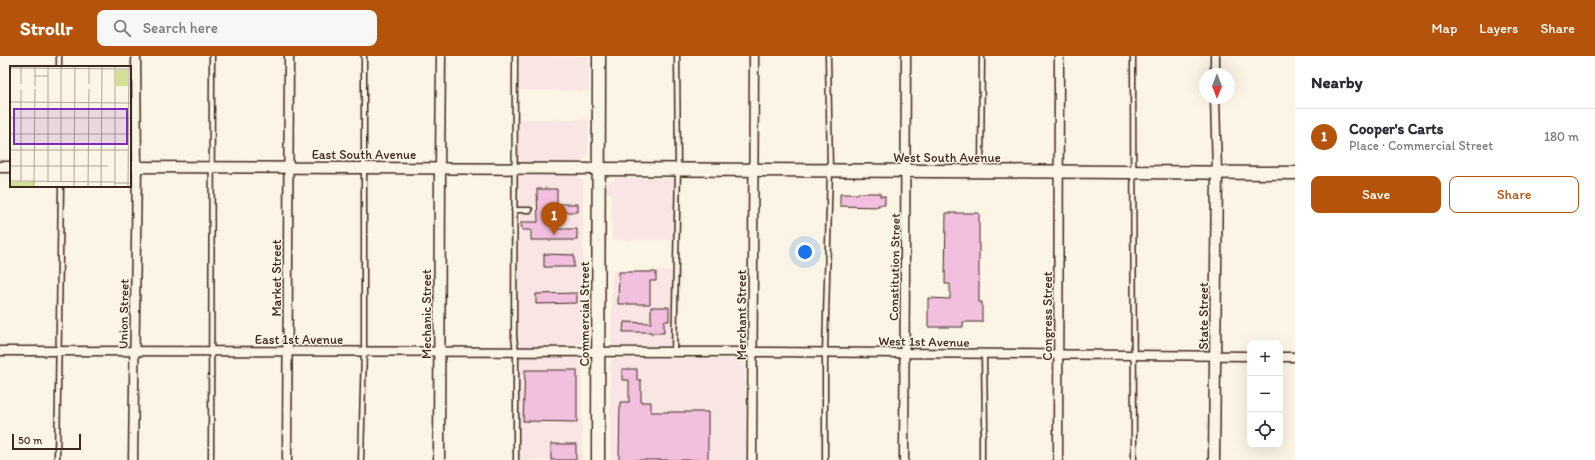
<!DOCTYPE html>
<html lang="en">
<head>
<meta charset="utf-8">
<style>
	:root { --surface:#fff; --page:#f7f7f7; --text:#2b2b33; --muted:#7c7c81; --line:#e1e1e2; --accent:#b45309 }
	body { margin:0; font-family:Itim,sans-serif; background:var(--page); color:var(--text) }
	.controls { position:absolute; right:12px; bottom:12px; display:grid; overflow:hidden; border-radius:8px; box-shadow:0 4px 16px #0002 }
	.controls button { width:36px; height:36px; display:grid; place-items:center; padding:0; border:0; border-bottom:1px solid var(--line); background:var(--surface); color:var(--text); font:20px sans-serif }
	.compass { position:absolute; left:1199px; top:12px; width:36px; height:36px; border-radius:50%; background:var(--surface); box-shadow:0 4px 16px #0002; rotate:180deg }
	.scale { position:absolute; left:12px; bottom:10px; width:69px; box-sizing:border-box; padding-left:4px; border:2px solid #3b2a1e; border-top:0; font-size:11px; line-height:14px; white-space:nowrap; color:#3b2a1e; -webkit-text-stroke:3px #fcf5e5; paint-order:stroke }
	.you { position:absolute; left:805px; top:196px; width:14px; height:14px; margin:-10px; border:3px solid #fff; border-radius:50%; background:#1a73e8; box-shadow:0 0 0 6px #1a73e833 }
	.badge { display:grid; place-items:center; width:26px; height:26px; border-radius:50%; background:var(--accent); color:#fff; font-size:13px; font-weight:700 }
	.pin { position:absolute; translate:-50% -33px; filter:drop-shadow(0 1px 2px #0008) }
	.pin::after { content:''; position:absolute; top:21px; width:14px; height:12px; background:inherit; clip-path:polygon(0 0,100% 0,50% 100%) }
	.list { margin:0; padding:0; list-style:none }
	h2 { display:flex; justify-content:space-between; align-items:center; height:52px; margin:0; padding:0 16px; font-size:17px }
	h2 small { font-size:13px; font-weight:400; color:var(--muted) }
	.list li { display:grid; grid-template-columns:26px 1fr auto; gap:12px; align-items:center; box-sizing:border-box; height:56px; padding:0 16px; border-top:1px solid var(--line) }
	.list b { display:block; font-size:15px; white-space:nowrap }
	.list p { margin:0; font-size:13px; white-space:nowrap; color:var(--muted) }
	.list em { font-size:13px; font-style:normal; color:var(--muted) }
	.actions { display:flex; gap:8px; padding:12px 16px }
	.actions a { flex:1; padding:9px 0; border:1px solid var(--accent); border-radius:8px; text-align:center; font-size:14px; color:var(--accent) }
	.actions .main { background:var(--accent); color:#fff }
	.icon { flex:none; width:22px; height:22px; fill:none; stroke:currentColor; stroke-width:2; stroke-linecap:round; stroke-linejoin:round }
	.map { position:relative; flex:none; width:1295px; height:404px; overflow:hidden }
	header { display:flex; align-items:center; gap:24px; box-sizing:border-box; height:56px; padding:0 20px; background:var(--accent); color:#fff }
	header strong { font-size:19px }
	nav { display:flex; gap:22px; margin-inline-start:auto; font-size:14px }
	.search { width:280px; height:36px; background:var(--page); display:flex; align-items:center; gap:10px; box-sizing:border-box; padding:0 14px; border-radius:8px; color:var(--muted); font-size:15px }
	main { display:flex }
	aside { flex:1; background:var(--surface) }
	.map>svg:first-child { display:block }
</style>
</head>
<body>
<header>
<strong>Strollr</strong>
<div class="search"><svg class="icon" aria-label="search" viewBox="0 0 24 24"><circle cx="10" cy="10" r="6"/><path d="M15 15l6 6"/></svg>Search here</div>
<nav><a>Map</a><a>Layers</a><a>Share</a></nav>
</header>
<main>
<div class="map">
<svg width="1295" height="404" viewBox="0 0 1295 404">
	<rect width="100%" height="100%" fill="#fcf5e5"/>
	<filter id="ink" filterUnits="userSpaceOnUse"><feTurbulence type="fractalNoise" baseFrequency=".025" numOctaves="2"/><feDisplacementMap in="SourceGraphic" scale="8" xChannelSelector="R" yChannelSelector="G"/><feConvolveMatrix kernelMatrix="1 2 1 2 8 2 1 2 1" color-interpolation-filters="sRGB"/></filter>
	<g filter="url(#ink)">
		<!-- built -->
		<g fill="#f9e5e3">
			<path d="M513,0H589V35L513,34Z"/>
			<path d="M513,63H588V94L586,101L581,105L574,106H513Z"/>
			<path d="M513,119L574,120L581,123L583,126V281L581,285L575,290H512Z"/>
			<path d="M616,122H682L681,184H612L611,138L606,135L609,126Z"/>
			<path d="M612,215H681L679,290H616L612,289L611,285Z"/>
			<path d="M512,301H577L582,303V404H512Z"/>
			<path d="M617,302L738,303L743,305L745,310L746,404H610V309L613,304Z"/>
		</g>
		<!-- building -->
		<g fill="#f2c0de" stroke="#3b2a1e">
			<path d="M537,133H557V148H578V156H557V173H577V184H531V174H522L521,166H538Z"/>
			<path d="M858,137H880V140H885V149H878V151L840,150V138H858Z"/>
			<path d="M946,157H979V246H982V266H963V271H928V242L950,243V228H945Z"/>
			<path d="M544,198L574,199V211H544Z"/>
			<path d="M619,216H656V225H650V248H618Z"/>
			<path d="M577,237V247L536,248V238Z"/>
			<path d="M651,251H669V265H664V277H651V276H623L624,266L651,267Z"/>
			<path d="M622,313H637V324H641V346H651V356H708V404H619L620,346H629V324H622Z"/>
			<path d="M525,314H577V366L523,365Z"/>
			<rect x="551" y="388" width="25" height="16"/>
		</g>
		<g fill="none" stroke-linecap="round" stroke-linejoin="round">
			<!-- service casing -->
			<g stroke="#3b2a1e" stroke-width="7">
				<g id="service">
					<path d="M59,0V11"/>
					<path d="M515,0L514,281L516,296V404"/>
					<path d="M1133,0L1134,404"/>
					<path d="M981,114L982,0"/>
					<path d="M514,154H530"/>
					<path d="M674,296L678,113L677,0"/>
					<path d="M57,404L61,130"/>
					<path d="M211,404L212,0"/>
					<path d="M361,404L364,295V0"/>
					<path d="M825,404V296L830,114L828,0"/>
					<path d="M982,404V380L985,370L984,298"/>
				</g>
			</g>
			<!-- minor casing -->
			<g stroke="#3b2a1e" stroke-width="11">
				<g id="minor">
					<path d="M1215,0V18"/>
					<path d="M1215,42L1217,116"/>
					<path d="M440,112L441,0"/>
					<path d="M0,295L768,296L1250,300"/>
					<path d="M1280,301H1295"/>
					<path d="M133,404L137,111L136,0"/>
					<path d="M287,404L289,0"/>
					<path d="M752,404L754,0"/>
					<path d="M904,404L906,0"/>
					<path d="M1058,404L1059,0"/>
				</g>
			</g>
			<!-- tertiary casing -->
			<g stroke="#3b2a1e" stroke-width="13">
				<g id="tertiary">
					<path d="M0,111H11"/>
					<path d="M130,111L599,113"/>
					<path d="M439,404L440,112"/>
					<path d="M1214,404L1217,116"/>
				</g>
			</g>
			<!-- secondary casing -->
			<g stroke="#3b2a1e" stroke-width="15">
				<g id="secondary">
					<path d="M599,113L1295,117"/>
					<path d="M598,404L599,0"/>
				</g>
			</g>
			<!-- service -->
			<use href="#service" stroke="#fcf5e5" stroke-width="4"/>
			<!-- minor -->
			<use href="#minor" stroke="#fcf5e5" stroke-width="8"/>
			<!-- tertiary -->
			<use href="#tertiary" stroke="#fcf5e5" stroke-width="10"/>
			<!-- secondary -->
			<use href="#secondary" stroke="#fcf5e5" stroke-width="12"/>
		</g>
	</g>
	<g text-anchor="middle" stroke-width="3" stroke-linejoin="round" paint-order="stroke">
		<!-- street labels -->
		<g font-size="13" fill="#3b2a1e" stroke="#fcf5e5">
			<text x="364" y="103">East South Avenue</text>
			<text x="947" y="106">West South Avenue</text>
			<text transform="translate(894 211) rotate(-89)" y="5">Constitution Street</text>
			<text transform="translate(276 222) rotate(-90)" y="5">Market Street</text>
			<text transform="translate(123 258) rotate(-89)" y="5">Union Street</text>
			<text transform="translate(426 258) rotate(-90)" y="5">Mechanic Street</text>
			<text transform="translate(584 258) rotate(-90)" y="5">Commercial Street</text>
			<text transform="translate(741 259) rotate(-90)" y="5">Merchant Street</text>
			<text transform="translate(1047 260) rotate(-90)" y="5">Congress Street</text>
			<text transform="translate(1203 260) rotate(-90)" y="5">State Street</text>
			<text x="299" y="288">East 1st Avenue</text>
			<text transform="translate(924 285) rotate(1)" y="5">West 1st Avenue</text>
		</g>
	</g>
	<!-- overview -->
	<g transform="translate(10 10)">
		<rect width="121" height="121" fill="#fcf5e5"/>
		<path d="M106,4H118V20H106ZM0,116H24V121H0Z" fill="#d2e195"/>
		<path fill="none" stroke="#afa495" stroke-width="1" d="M0,2L121,3M25,10H38M11,18V0M79,18V0M25,20V0M0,36L121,37M0,52H121M0,68H65M65,68H121M0,84H119M0,100H98M0,115L105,116M11,115V24M38,116V0M51,116V0M105,117H121M24,121L25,23M64,121L65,0M78,121L79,23M91,121L92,0M105,121V0M118,121L119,0"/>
		<path fill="#7b2cbf" fill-opacity="0.15" stroke="#7b2cbf" stroke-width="2" d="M4,43H117V78H4Z"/>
		<rect width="121" height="121" fill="none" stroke="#3b2a1e" stroke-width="2"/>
	</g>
</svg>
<div class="controls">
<button>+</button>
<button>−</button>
<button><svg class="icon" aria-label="locate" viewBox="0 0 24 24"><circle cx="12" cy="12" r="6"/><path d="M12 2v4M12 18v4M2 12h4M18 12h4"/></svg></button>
</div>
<svg class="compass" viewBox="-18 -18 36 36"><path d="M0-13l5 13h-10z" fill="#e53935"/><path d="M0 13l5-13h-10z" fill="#7c7c81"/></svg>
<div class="scale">50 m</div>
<div class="you"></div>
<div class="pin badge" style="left:554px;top:179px">1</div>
</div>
<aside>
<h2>Nearby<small></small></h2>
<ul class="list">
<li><span class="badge">1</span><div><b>Cooper's Carts</b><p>Place · Commercial Street</p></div><em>180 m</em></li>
</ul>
<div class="actions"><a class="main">Save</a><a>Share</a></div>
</aside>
</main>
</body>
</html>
